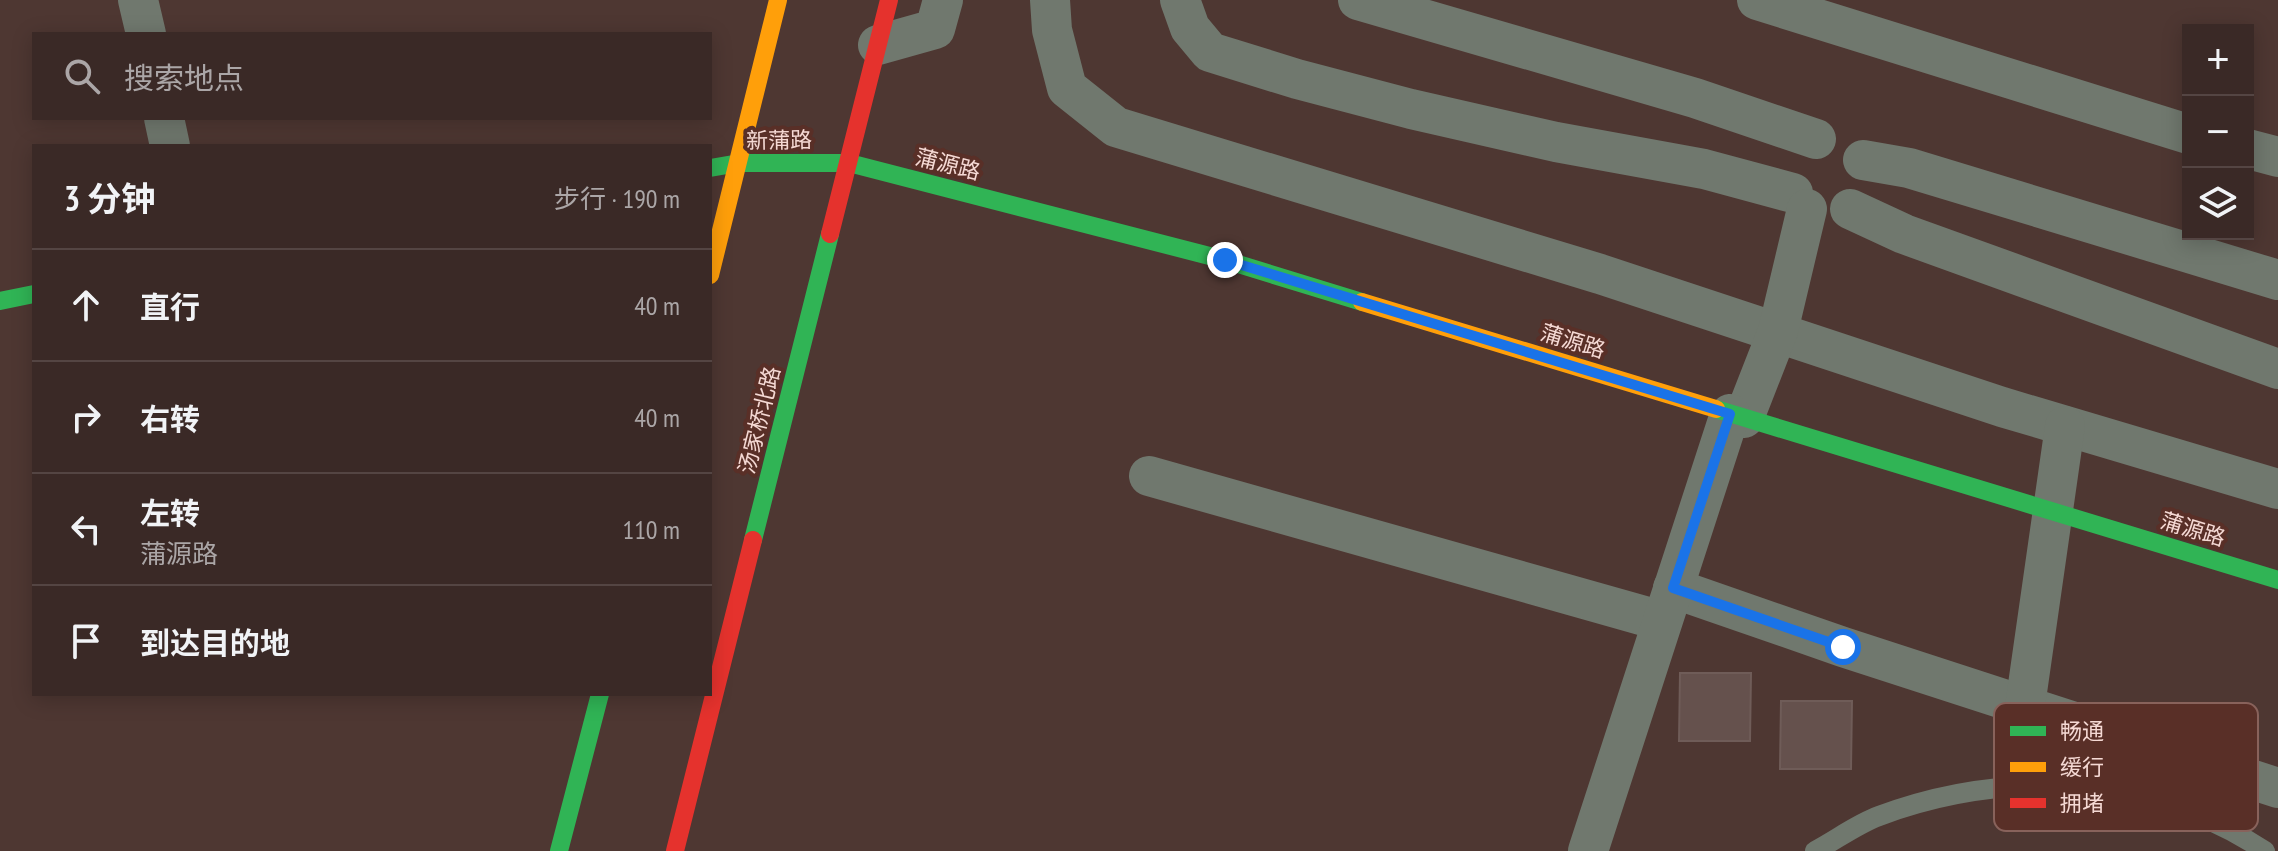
<!DOCTYPE html>
<html lang="zh">
<head>
<meta charset="utf-8">
<style>
	:root { --surface:#3a2926; --page:#453532; --text:#f1f3f6; --muted:#aba6a7; --line:#544543 }
	body { margin:0; font-family:"PT Sans Narrow","Noto Sans SC",sans-serif; background:var(--page); color:var(--text) }
	.controls { position:absolute; right:24px; top:24px; display:grid; overflow:hidden; border-radius:0px; box-shadow:0 4px 20px #0003 }
	.controls button { width:72px; height:72px; display:grid; place-items:center; padding:0; border:0; border-bottom:2px solid var(--line); background:var(--surface); color:var(--text); font:40px sans-serif }
	.stop { position:absolute; width:24px; height:24px; margin:-18px; border:6px solid #1a73e8; border-radius:50%; background:#fff }
	.stop.end { background:#1a73e8; border-color:#fff; box-shadow:0 2px 8px #0008 }
	.list { margin:0; padding:0; list-style:none }
	h2 { display:flex; justify-content:space-between; align-items:center; height:104px; margin:0; padding:0 32px; font-size:34px }
	h2 small { font-size:26px; font-weight:400; color:var(--muted) }
	.list li { display:grid; grid-template-columns:52px 1fr auto; gap:24px; align-items:center; box-sizing:border-box; height:112px; padding:0 32px; border-top:2px solid var(--line) }
	.list b { display:block; font-size:30px; white-space:nowrap }
	.list p { margin:0; font-size:26px; white-space:nowrap; color:var(--muted) }
	.list em { font-size:26px; font-style:normal; color:var(--muted) }
	.icon { flex:none; width:44px; height:44px; fill:none; stroke:currentColor; stroke-width:2; stroke-linecap:round; stroke-linejoin:round }
	.map { position:relative; flex:none; width:2278px; height:851px; overflow:hidden }
	.search { position:absolute; background:var(--surface); box-shadow:0 4px 20px #0003; left:32px; top:32px; width:680px; height:88px; display:flex; align-items:center; gap:20px; box-sizing:border-box; padding:0 28px; border-radius:0px; color:var(--muted); font-size:30px }
	.panel { position:absolute; background:var(--surface); box-shadow:0 4px 20px #0003; left:32px; top:144px; width:680px; height:552px; border-radius:0px }
	.map>svg:first-child { display:block }
</style>
</head>
<body>
<div class="map">
<svg width="2278" height="851" viewBox="0 0 2278 851">
	<rect width="100%" height="100%" fill="#4e3732"/>
	<!-- building -->
	<g fill="#65514d" stroke="#6f5c58" stroke-width="2">
		<path d="M1680,673H1751L1750,741H1679Z"/>
		<path d="M1781,701H1852L1851,769H1780Z"/>
	</g>
	<g fill="none" stroke-linecap="round" stroke-linejoin="round">
		<!-- lane -->
		<path stroke="#70786e" stroke-width="20" d="M1815,851C1836,840 1857,824 1879,816C2006,769 2150,775 2265,851"/>
		<!-- street -->
		<g stroke="#70786e" stroke-width="40">
			<path d="M138,0L146,34"/>
			<path d="M1050,0L1052,30L1067,88L1116,127L1600,274L2002,407L2278,489"/>
			<path d="M1180,0L1190,28L1210,52L1297,79L1411,109L1556,142L1704,169L1793,193"/>
			<path d="M1358,0L1695,98L1816,139"/>
			<path d="M1757,0L2188,134"/>
			<path d="M878,45L935,29L943,0"/>
			<path d="M164,118L170,146"/>
			<path d="M2248,149L2278,157"/>
			<path d="M1863,160L1909,168L2278,280"/>
			<path d="M1850,209L1904,234L2278,369"/>
			<path d="M1744,418L1778,331L1807,209"/>
			<path d="M1149,476L1662,621"/>
			<path d="M1673,588L1843,647L2278,788"/>
			<path d="M2033,784L2025,706L2065,426"/>
			<path d="M1588,851L1730,414"/>
		</g>
		<!-- fast -->
		<g stroke="#30b455" stroke-width="18">
			<path d="M710,168L739,163H849L1225,260L1362,302"/>
			<path d="M0,301L34,294"/>
			<path d="M1716,409L2278,580"/>
			<path d="M753,540L830,234"/>
			<path d="M559,851L600,694"/>
		</g>
		<!-- slow -->
		<g stroke="#ff9f0a" stroke-width="18">
			<path d="M710,275L778,0"/>
			<path d="M1362,302L1716,409"/>
		</g>
		<!-- jam -->
		<g stroke="#e5322d" stroke-width="18">
			<path d="M830,234L889,0"/>
			<path d="M675,851L753,540"/>
		</g>
	</g>
	<g fill="none" stroke-linecap="round" stroke-linejoin="round">
		<!-- route -->
		<path stroke="#1a73e8" stroke-width="10" d="M1225,260L1730,414L1673,588L1843,647"/>
	</g>
	<g text-anchor="middle" stroke-width="8" stroke-linejoin="round" paint-order="stroke">
		<!-- street labels -->
		<g font-size="22" fill="#f5d9d4" stroke="#592f27">
			<text transform="translate(779 140) rotate(-1)" y="8">新蒲路</text>
			<text transform="translate(948 164) rotate(14)" y="8">蒲源路</text>
			<text transform="translate(1573 341) rotate(17)" y="8">蒲源路</text>
			<text transform="translate(759 420) rotate(-76)" y="8">汤家桥北路</text>
			<text transform="translate(2193 529) rotate(17)" y="8">蒲源路</text>
		</g>
	</g>
	<!-- legend -->
	<rect x="1994" y="703" width="264" height="128" rx="12" fill="#592f27" stroke="#88625b" stroke-width="2"/>
	<rect x="2010" y="726" width="36" height="10" fill="#30b455"/>
	<rect x="2010" y="762" width="36" height="10" fill="#ff9f0a"/>
	<rect x="2010" y="798" width="36" height="10" fill="#e5322d"/>
	<g font-size="22" fill="#f5d9d4">
		<text x="2060" y="739">畅通</text>
		<text x="2060" y="775">缓行</text>
		<text x="2060" y="811">拥堵</text>
	</g>
</svg>
<div class="controls">
<button>+</button>
<button>−</button>
<button><svg class="icon" aria-label="layers" viewBox="0 0 24 24"><path d="M12 4l9 5-9 5-9-5zM3 14l9 5 9-5"/></svg></button>
</div>
<div class="stop" style="left:1843px;top:647px"></div>
<div class="stop end" style="left:1225px;top:260px"></div>
<div class="search"><svg class="icon" aria-label="search" viewBox="0 0 24 24"><circle cx="10" cy="10" r="6"/><path d="M15 15l6 6"/></svg>搜索地点</div>
<section class="panel">
<h2>3 分钟<small>步行 · 190 m</small></h2>
<ul class="list">
<li><svg class="icon" aria-label="ahead" viewBox="0 0 24 24"><path d="M12 20V5M6 11l6-6 6 6"/></svg><div><b>直行</b></div><em>40 m</em></li>
<li><svg class="icon" aria-label="right" viewBox="0 0 24 24"><path d="M7 20v-9h11M14 6l5 5-5 5"/></svg><div><b>右转</b></div><em>40 m</em></li>
<li><svg class="icon" aria-label="left" viewBox="0 0 24 24"><path d="M17 20v-9H6M10 6l-5 5 5 5"/></svg><div><b>左转</b><p>蒲源路</p></div><em>110 m</em></li>
<li><svg class="icon" aria-label="arrive" viewBox="0 0 24 24"><path d="M6 21V4h12l-3 4 3 4H6"/></svg><div><b>到达目的地</b></div></li>
</ul>
</section>
</div>
</body>
</html>
